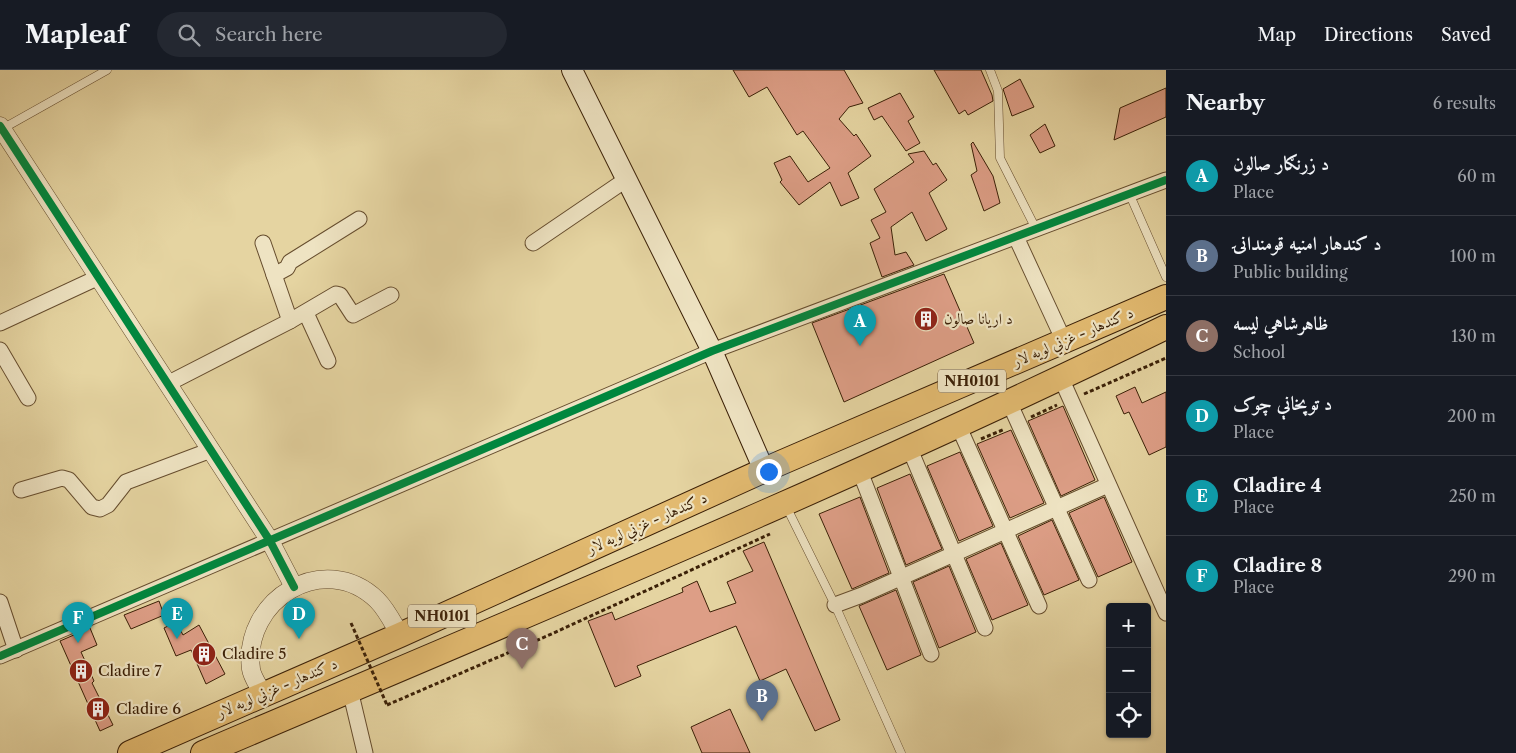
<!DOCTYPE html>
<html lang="en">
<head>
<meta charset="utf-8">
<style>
	:root { --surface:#171b24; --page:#242831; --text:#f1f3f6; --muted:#9ea1a6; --line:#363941; --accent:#c59692 }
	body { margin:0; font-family:"Libre Caslon Text",Amiri,serif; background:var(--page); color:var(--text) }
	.controls { position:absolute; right:15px; bottom:15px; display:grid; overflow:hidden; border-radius:5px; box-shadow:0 1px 4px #0004 }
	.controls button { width:45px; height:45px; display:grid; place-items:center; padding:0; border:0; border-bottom:1px solid var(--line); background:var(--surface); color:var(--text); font:25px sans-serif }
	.you { position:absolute; left:768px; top:401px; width:18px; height:18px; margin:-12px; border:4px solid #fff; border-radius:50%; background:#1a73e8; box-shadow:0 0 0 8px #1a73e833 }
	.badge { display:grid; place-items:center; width:32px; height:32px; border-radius:50%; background:var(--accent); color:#fff; font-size:16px; font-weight:700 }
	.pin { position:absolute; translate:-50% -41px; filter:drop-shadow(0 1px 2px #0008) }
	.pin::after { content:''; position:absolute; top:26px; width:18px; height:15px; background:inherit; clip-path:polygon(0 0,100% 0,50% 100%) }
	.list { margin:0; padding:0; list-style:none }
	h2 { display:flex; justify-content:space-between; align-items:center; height:65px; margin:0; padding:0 20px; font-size:21px }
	h2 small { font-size:16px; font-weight:400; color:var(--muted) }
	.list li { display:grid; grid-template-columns:32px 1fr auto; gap:15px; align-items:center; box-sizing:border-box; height:80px; padding:0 20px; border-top:1px solid var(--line) }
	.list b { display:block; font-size:19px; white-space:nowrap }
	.list p { margin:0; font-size:16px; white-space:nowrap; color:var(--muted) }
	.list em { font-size:16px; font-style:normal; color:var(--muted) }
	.icon { flex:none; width:28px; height:28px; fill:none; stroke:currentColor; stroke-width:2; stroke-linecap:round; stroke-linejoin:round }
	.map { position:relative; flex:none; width:1166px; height:683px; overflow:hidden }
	header { display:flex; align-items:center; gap:30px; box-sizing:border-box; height:70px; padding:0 25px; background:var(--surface); border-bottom:1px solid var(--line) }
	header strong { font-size:24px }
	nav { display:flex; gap:28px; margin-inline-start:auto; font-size:18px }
	.search { width:350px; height:45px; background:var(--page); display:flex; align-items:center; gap:12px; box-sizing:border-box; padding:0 18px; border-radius:28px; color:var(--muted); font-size:19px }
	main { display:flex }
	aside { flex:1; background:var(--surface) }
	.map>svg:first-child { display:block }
</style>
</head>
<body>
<header>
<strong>Mapleaf</strong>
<div class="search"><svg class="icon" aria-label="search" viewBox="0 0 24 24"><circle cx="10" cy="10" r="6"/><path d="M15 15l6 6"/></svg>Search here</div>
<nav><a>Map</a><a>Directions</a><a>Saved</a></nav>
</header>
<main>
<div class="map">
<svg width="1166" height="683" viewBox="0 0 1166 683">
	<rect width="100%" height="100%" fill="#e5d4a1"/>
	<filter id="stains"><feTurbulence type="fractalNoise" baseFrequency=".004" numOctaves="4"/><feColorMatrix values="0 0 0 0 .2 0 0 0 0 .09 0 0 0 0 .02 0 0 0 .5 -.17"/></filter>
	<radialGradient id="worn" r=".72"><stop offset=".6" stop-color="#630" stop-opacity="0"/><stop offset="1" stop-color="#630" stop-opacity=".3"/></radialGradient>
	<!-- building -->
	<g fill="#dd9e86" stroke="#3b2007">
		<path d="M733,0H844L863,33L849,37L839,49L854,66L856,64L871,86L848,103L859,128L841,136L830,112L799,135L780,112L782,110L774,93L790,86L808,112L830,98L803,61L797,65L767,17L749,27Z"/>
		<path d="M934,0H981L992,25L993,31L968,45L965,40L959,44Z"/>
		<path d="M1020,9L1034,37L1012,46L1003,19Z"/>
		<path d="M1166,18V47L1114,70L1120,38Z"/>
		<path d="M900,23L914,47L908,51L920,73L906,81L882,46L874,50L868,38Z"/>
		<path d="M1045,54L1055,76L1040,83L1030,65Z"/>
		<path d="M973,72L993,106L1000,133L984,141L971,105L977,101L971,74Z"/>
		<path d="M924,81L933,95L936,93L947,110L929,123L947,159L926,171L912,142L891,157L895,185L906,182L914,195L882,207L870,173L880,168L871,150L886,142L874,119L914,92L908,84Z"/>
		<path d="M944,204L974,273L844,332L812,253Z"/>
		<path d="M1135,317L1142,333L1166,322V377L1149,385L1129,342L1124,344L1116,326Z"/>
		<path d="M1063,336L1095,410L1061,426L1028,351Z"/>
		<path d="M1011,360L1044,433L1010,448L977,374Z"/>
		<path d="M960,382L993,456L959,471L927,396Z"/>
		<path d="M910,404L942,479L906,495L877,418Z"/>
		<path d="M860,427L889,503L852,519L819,444Z"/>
		<path d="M1104,427L1132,492L1098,507L1069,443Z"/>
		<path d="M1052,450L1079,510L1044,525L1018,466Z"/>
		<path d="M764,472L840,650L815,661L786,599L760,611L736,556L637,596L641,606L615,617L588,551L612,542L615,550L683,522L682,518L697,511L710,542L736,533L727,512L753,501L743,481Z"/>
		<path d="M1001,473L1028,535L992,550L966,489Z"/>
		<path d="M949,496L976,562L939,578L913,512Z"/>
		<path d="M896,520L921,585L887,600L859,536Z"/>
		<path d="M159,531L164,545L131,559L124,545Z"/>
		<path d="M176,552L183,565L199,555L225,604L206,614L191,580L176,586L164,558Z"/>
		<path d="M90,558L97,575L81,582L94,611L92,613L113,655L100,661L60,571Z"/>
		<path d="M730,639L750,683H702L691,657Z"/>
	</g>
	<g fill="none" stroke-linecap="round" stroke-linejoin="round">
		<!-- service casing -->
		<g stroke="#664d2e" stroke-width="9">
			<g id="service">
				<path d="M990,0L998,21L1000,88L1036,159"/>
				<path d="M2,59L107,0"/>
				<path d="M1129,123L1166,207"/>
				<path d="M786,436L835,535L901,683"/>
			</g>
		</g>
		<!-- minor casing -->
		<g stroke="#664d2e" stroke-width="17">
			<g id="minor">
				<path d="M1016,167L1064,271"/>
				<path d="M263,173L290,251"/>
				<path d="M533,173L627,109"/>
				<path d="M274,205L287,198L290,192L359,149"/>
				<path d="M306,243L328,291"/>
				<path d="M0,253L99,207"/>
				<path d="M0,280L28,328"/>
				<path d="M1061,308L1166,543"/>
				<path d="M169,313L290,251L336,224L340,225L353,245L391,225"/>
				<path d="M1009,332L1089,510"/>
				<path d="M958,355L1039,536"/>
				<path d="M909,377L985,558"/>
				<path d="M859,399L931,584"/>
				<path d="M21,420L62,408L69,410L92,437L100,439L108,435L126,412L211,380"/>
				<path d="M0,532L16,580"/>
				<path d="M835,535L862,525L1108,415"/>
				<path d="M0,586L712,281L1166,110"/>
				<path d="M350,620L365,683"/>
			</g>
		</g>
		<!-- tertiary casing -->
		<g stroke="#664d2e" stroke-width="19">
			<g id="tertiary">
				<path d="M0,56L270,471L294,517"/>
				<path d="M262,623C259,616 252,607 251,599C242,530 324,479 377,530C387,540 393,553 400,565"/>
			</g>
		</g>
		<!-- secondary casing -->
		<g stroke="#3b2007" stroke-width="22">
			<path id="secondary" d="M572,0L712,281L764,400"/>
		</g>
		<!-- trunk casing -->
		<g stroke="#3b2007" stroke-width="26">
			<g id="trunk">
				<path d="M130,683L400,565L778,394L1166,227"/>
				<path d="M203,683C526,545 851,411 1166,257"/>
			</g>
		</g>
		<!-- path -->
		<g stroke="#3b2007" stroke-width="3" stroke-dasharray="4 2.5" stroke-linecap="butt">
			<path d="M1084,324L1166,288"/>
			<path d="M1031,347L1057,335"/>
			<path d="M981,369L1005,359"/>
			<path d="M387,635L547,566L770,464"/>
		</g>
		<!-- service -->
		<use href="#service" stroke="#eee3c2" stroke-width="8"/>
		<!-- minor -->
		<use href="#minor" stroke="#eee3c2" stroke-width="15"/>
		<!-- tertiary -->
		<use href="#tertiary" stroke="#eee3c2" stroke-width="18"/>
		<!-- secondary -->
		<use href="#secondary" stroke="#eee3c2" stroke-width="20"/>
		<!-- trunk -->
		<use href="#trunk" stroke="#e2ba70" stroke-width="24"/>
		<!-- path-bridge -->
		<path stroke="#3b2007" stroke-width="3" stroke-dasharray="4 2.5" stroke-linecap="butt" d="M351,553L387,635"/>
		<!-- cycleway casing -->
		<g stroke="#eee3c2" stroke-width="11">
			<g id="cycleway">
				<path d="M0,56L270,471L294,517"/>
				<path d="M0,586L712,281L1166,110"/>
			</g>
		</g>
		<!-- cycleway -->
		<use href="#cycleway" stroke="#00873e" stroke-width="8"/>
	</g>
	<!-- icons -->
	<defs>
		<g id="building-disc" transform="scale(1.25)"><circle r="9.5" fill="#8f2418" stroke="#eee3c2"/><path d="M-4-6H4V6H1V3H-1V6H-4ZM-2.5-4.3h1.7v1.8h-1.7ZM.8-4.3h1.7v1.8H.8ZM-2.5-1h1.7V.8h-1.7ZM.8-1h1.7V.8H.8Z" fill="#fff"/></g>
	</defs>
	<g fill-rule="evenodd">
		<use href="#building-disc" x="926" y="249"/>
		<use href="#building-disc" x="204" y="584"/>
		<use href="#building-disc" x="81" y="601"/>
		<use href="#building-disc" x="98" y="639"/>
	</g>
	<g text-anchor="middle" stroke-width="4.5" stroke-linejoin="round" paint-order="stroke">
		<!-- shield labels -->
		<g fill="#eee3c2" stroke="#715a3f" stroke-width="1">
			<rect x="938" y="299.5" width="68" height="23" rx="4"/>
			<rect x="408" y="534.5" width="68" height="23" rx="4"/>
		</g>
		<g font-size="14" font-weight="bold" fill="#3b2007">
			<text x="972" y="316">NH0101</text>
			<text x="442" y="551">NH0101</text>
		</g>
		<!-- poi labels -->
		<g font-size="15" fill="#3b2007" stroke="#eee3c2" text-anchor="start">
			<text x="944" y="254">د اریانا صالون</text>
			<text x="222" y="589">Cladire 5</text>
			<text x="98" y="606">Cladire 7</text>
			<text x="116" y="644">Cladire 6</text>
		</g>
		<!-- street labels -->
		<g font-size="15" fill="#3b2007" stroke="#eee3c2">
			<text transform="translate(1073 267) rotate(-23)" y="5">د کندهار - غزني لويه لار</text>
			<text transform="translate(647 453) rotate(-24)" y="5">د کندهار - غزني لويه لار</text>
			<text transform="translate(277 618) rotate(-23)" y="5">د کندهار - غزني لويه لار</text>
		</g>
	</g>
	<rect width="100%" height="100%" filter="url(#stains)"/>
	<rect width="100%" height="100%" fill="url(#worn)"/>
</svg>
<div class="controls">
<button>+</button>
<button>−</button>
<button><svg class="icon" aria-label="locate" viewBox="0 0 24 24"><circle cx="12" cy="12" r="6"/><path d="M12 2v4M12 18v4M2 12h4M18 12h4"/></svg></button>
</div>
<div class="you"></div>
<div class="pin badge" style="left:860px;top:276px;background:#0f9aa8">A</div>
<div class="pin badge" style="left:762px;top:651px;background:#5c6f8a">B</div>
<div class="pin badge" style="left:522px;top:599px;background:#8d6e63">C</div>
<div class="pin badge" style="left:299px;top:569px;background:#0f9aa8">D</div>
<div class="pin badge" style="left:177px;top:569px;background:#0f9aa8">E</div>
<div class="pin badge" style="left:78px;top:573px;background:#0f9aa8">F</div>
</div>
<aside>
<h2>Nearby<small>6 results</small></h2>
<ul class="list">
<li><span class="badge" style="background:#0f9aa8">A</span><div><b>د زرنګار صالون</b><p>Place</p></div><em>60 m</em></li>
<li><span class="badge" style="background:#5c6f8a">B</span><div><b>د کندهار امنيه قومندانۍ</b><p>Public building</p></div><em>100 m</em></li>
<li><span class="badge" style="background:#8d6e63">C</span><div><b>ظاهرشاهي لیسه</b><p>School</p></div><em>130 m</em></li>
<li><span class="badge" style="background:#0f9aa8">D</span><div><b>د توپخانې چوک</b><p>Place</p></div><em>200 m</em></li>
<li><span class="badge" style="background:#0f9aa8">E</span><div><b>Cladire 4</b><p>Place</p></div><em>250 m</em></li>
<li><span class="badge" style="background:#0f9aa8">F</span><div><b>Cladire 8</b><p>Place</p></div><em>290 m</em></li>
</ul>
</aside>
</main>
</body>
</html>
